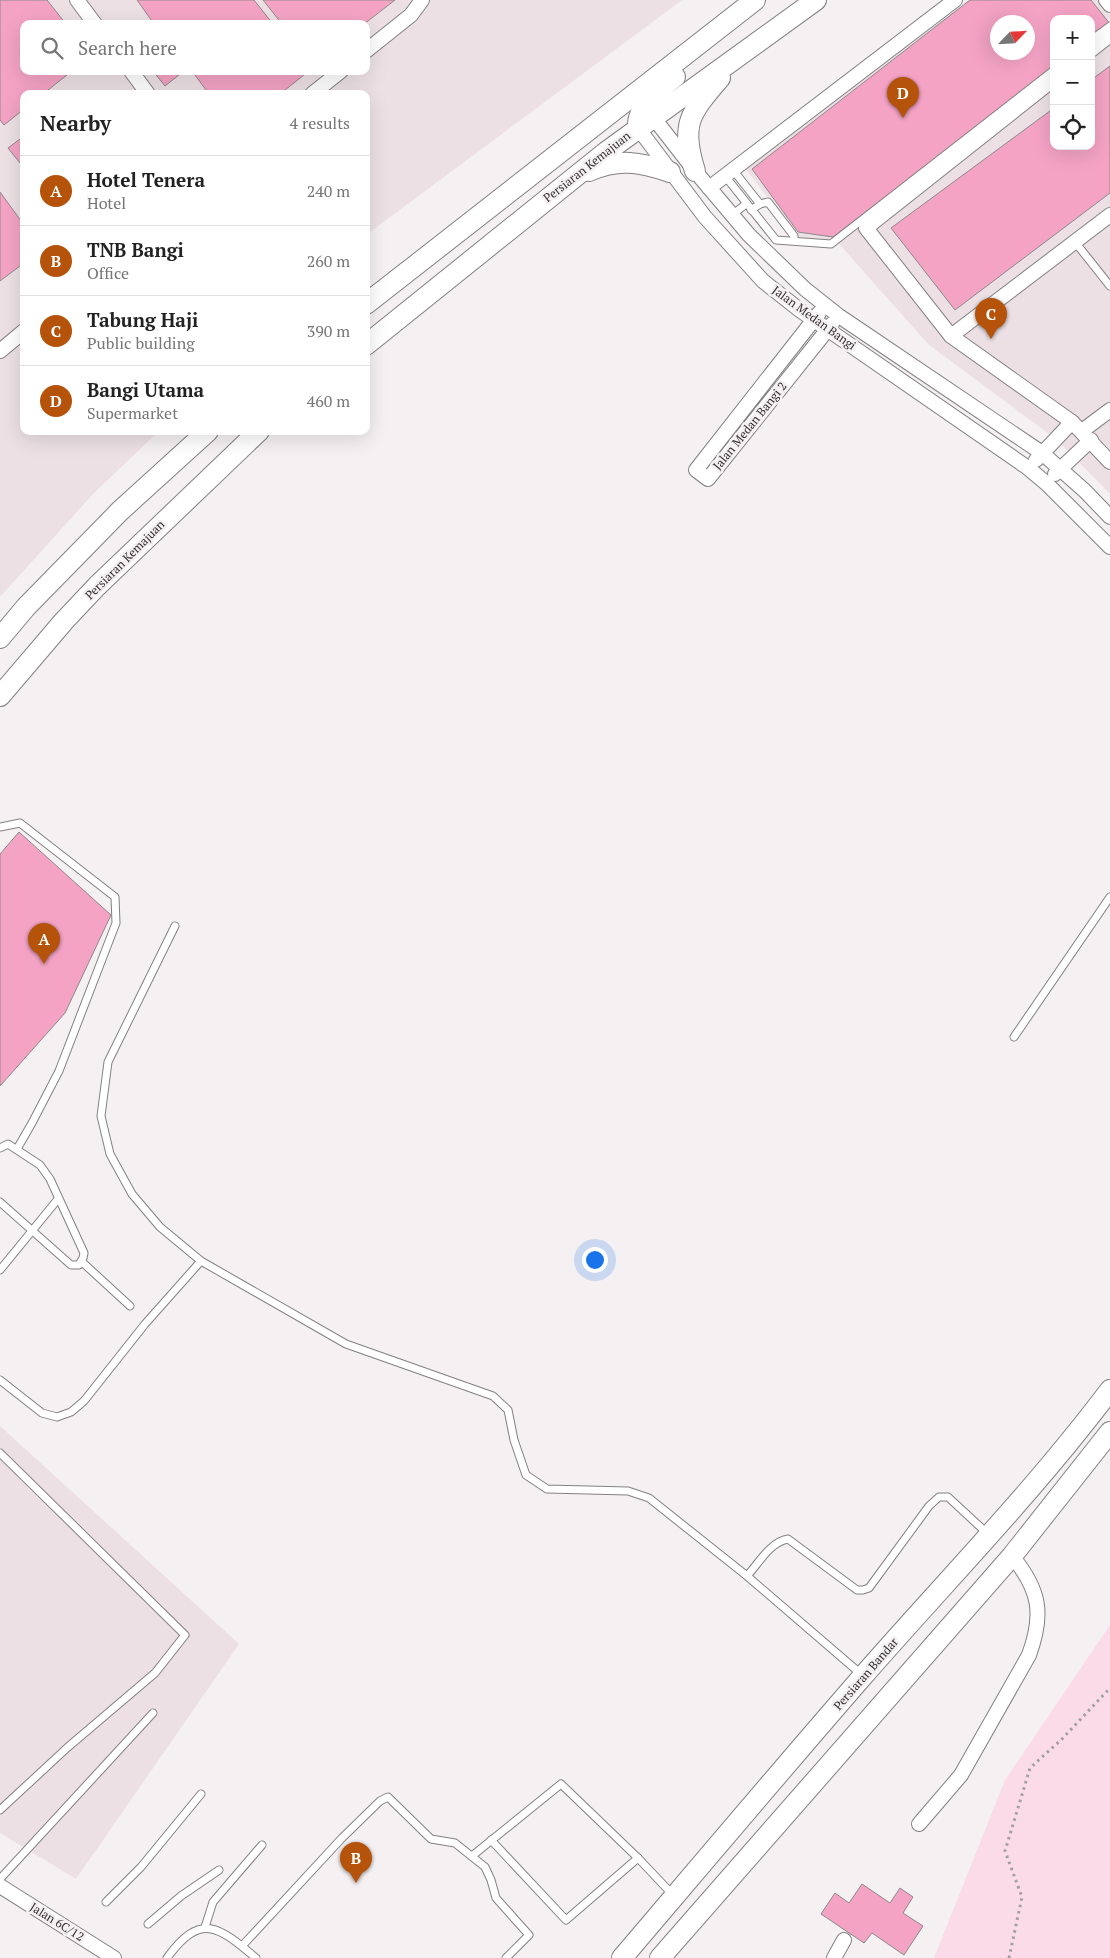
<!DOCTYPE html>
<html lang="en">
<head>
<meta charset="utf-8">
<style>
	:root { --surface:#fff; --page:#f2f2f2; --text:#222; --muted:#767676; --line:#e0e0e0; --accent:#b45309 }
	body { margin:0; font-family:"PT Serif",serif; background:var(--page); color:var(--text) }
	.controls { position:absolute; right:15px; top:15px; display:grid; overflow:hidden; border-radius:10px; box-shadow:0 5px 20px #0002 }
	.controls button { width:45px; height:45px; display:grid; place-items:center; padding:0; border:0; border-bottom:1px solid var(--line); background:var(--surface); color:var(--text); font:25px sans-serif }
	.compass { position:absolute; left:990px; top:15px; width:45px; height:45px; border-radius:50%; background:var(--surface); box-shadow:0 5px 20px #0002; rotate:65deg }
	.you { position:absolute; left:594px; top:1259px; width:18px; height:18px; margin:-12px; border:4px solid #fff; border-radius:50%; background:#1a73e8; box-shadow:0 0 0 8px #1a73e833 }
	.badge { display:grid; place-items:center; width:32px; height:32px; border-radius:50%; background:var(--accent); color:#fff; font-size:16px; font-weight:700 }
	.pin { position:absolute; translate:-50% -41px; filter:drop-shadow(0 1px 2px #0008) }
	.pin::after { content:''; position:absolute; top:26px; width:18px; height:15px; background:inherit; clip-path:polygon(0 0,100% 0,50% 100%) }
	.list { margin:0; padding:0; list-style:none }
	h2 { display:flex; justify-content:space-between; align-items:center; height:65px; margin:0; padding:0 20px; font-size:21px }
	h2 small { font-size:16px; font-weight:400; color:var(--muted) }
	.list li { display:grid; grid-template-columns:32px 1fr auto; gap:15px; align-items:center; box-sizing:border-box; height:70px; padding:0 20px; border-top:1px solid var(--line) }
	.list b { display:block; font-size:19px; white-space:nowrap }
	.list p { margin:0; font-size:16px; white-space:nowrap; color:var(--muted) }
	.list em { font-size:16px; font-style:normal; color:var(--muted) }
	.icon { flex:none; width:28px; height:28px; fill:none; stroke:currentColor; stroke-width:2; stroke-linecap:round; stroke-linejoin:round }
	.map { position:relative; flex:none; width:1110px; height:1958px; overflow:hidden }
	.search { position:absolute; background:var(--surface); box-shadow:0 5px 20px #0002; left:20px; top:20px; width:350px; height:55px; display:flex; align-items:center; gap:12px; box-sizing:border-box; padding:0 18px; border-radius:10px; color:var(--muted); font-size:19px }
	.panel { position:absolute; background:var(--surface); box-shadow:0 5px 20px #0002; left:20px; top:90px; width:350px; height:345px; border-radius:10px }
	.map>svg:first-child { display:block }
</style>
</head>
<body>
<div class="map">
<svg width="1110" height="1958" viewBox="0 0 1110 1958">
	<rect width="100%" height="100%" fill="#f5f1f3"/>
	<!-- built -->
	<g fill="#ece0e4" fill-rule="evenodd">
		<path d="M0,0H682L366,235V94H24V431H159L93,494L0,597ZM24,24H366V71H24Z"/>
		<path d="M969,0H1099L1110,15V18L1091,33V19H1054V62L860,216L1054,67V146H1091V38L1110,24V494L1056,439L929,345L833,237L829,240L798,237L745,168ZM998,22H1028V52H998Z"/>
		<path d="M0,1426L239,1644L76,1879L0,1833Z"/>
	</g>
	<!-- green -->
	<path fill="#fadbe7" d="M1110,1625V1958H934L1005,1780Z"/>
	<!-- building -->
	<g fill="#f4a3c5" stroke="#8d898a" fill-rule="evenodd">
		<path d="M0,0H47L66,24H24V71H72L43,94H24V109L4,125L0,120Z"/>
		<path d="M137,0H254L273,24H154Z"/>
		<path d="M263,0H395L364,24H282Z"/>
		<path d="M970,0H1091L1110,24L1091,38V19H1054V67L833,237L798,232L752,169ZM998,22H1028V52H998Z"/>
		<path d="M1110,66V193L955,310L891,228L1054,108V146H1091V80Z"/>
		<path d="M153,71H184L165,86Z"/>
		<path d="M192,71H309L280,94H209Z"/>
		<path d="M24,136V168L8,148Z"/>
		<path d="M0,192L24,225V263L0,281Z"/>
		<path d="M19,832L111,915L65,1013L0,1086V854Z"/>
		<path d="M862,1884L890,1903L900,1888L913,1897L903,1913L923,1926L904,1955L872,1933L864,1943L821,1914L835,1893L849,1903Z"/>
	</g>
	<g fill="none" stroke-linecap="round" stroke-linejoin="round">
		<!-- service casing -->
		<g stroke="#838081" stroke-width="9">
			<g id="service">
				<path d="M1091,40L1110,26"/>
				<path d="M733,170L760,204"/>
				<path d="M725,176L776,240L831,244L1054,70"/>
				<path d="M751,210L760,204L768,202L794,236V240"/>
				<path d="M732,215L746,204"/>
				<path d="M1075,242L1110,286"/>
				<path d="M0,827L20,823L115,897L116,923L59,1071L32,1123L17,1149"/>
				<path d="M175,926L108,1062L101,1116L110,1154L132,1194L160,1227L201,1261L346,1344L493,1396L508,1410L514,1440L526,1475L547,1489L628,1491L649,1498L747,1576L861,1674"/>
				<path d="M1014,1037L1110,897"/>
				<path d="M0,1148L8,1144L40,1165L50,1179L84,1253L83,1258L79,1265H71L0,1202"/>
				<path d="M81,1261L130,1306"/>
				<path d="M0,1270L58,1199"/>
				<path d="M0,1380L42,1413L57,1417L71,1412L84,1401L145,1324L201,1261"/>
				<path d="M0,1453L185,1635L155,1673L68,1747L0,1810"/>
				<path d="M747,1576C759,1563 770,1542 788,1539L857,1590H863L869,1588L929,1506L939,1497H948L989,1535"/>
				<path d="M491,1840L566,1920L638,1858"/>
				<path d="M472,1856L561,1784L638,1858L673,1895"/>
				<path d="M0,1879L153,1713"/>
				<path d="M106,1902L141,1867L201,1794"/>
				<path d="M148,1924L181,1896L219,1870"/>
				<path d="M205,1927L213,1902L262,1845"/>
				<path d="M242,1946L342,1838L380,1801L388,1797L431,1839L455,1843L485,1867L491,1880L496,1898L529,1935L506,1958"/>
				<path d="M167,1958C201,1911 219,1927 256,1958"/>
			</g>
		</g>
		<!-- minor casing -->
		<g stroke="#838081" stroke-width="16">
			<g id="minor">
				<path d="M77,0L95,24"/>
				<path d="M1106,0L1110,5"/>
				<path d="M1091,50L1110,35"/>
				<path d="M366,51L411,15L422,0"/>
				<path d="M131,71L148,94"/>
				<path d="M1054,79L866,228L951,336L1072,422L1110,462"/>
				<path d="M312,94L341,71"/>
				<path d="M653,117L695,171L749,235L805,289L839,316L1042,453L1085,491L1110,517"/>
				<path d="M638,128L705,217L763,281L801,311L1028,468L1046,483L1110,547"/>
				<path d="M709,188L955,0"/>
				<path d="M819,313L696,470L708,479L832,324"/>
				<path d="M951,336L1110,215"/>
				<path d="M0,351L24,331"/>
				<path d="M1082,431L1110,410"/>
				<path d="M1036,460L1072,422"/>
				<path d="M1055,474L1091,440"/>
				<path d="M919,1824L961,1775L1029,1655C1044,1614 1040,1590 1012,1556"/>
				<path d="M0,1886L114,1958"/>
				<path d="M834,1958L844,1940"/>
			</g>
		</g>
		<!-- secondary casing -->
		<g stroke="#838081" stroke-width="22">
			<g id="secondary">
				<path d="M638,126C637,107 661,88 675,77"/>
				<path d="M589,171C619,158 640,162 670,172"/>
				<path d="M695,171C680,124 690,113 720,78"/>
				<path d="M366,304L755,0"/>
				<path d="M366,345L606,152L816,0"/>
				<path d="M0,638L26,607L120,511L208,431"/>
				<path d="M0,696L64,621L97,586L259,431"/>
				<path d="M622,1958C702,1864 782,1769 863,1676C946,1581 1034,1491 1110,1390"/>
				<path d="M660,1958L1012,1556L1110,1432"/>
			</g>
		</g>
		<!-- path -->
		<path stroke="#a3a0a2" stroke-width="3" stroke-dasharray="2.5 4" stroke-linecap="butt" d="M1009,1958L1022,1897L1005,1851L1030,1768L1062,1739L1110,1688"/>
		<!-- service -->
		<use href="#service" stroke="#fff" stroke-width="7"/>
		<!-- minor -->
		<use href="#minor" stroke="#fff" stroke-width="14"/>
		<!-- secondary -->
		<use href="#secondary" stroke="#fff" stroke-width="20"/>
	</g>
	<g text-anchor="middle" stroke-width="5" stroke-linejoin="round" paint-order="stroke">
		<!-- street labels -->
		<g font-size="12" fill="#323031" stroke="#f5f1f3">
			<text transform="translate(587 167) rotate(-38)" y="4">Persiaran Kemajuan</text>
			<text transform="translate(814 318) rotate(36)" y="4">Jalan Medan Bangi</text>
			<text transform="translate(750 426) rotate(-51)" y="4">Jalan Medan Bangi 2</text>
			<text transform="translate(125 560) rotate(-45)" y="4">Persiaran Kemajuan</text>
			<text transform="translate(866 1674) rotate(-49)" y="4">Persiaran Bandar</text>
			<text transform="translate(57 1922) rotate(32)" y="4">Jalan 6C/12</text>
		</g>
	</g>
</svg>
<div class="controls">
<button>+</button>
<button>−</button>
<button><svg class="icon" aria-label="locate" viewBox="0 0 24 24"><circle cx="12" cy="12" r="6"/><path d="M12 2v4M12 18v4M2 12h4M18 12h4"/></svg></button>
</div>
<svg class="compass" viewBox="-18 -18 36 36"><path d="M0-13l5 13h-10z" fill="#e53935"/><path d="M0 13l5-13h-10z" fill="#767676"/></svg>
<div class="you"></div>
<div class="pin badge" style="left:44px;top:964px">A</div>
<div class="pin badge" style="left:356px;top:1883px">B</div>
<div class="pin badge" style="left:991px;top:339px">C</div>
<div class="pin badge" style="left:903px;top:118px">D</div>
<div class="search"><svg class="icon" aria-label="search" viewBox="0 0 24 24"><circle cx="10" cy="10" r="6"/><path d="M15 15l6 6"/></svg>Search here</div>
<section class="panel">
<h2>Nearby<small>4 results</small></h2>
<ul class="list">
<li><span class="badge">A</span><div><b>Hotel Tenera</b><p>Hotel</p></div><em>240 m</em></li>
<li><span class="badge">B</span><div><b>TNB Bangi</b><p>Office</p></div><em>260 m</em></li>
<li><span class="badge">C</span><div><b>Tabung Haji</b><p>Public building</p></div><em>390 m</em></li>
<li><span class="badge">D</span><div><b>Bangi Utama</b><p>Supermarket</p></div><em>460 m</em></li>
</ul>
</section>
</div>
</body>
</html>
